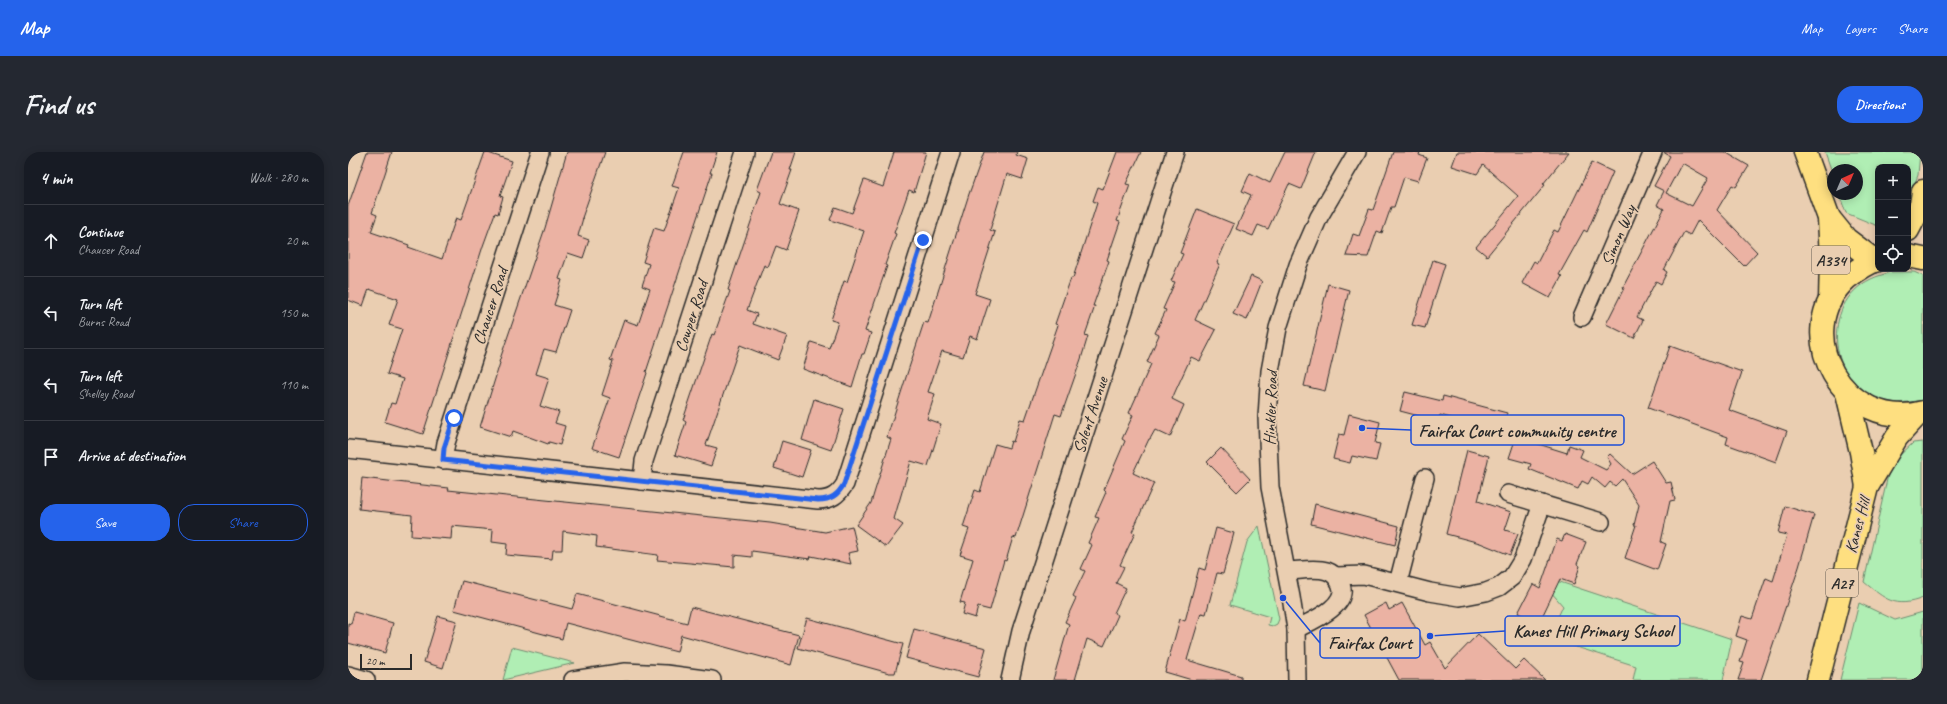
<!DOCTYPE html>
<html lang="en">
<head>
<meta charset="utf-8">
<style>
	:root { --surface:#171b24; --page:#242831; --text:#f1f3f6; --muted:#9ea1a6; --line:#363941; --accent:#2563eb }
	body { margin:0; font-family:Caveat,sans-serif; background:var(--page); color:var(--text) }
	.controls { position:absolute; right:12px; top:12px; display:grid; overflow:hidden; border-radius:8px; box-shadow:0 2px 10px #0003 }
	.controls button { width:36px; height:36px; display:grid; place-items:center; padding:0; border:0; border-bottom:1px solid var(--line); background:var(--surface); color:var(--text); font:20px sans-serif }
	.compass { position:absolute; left:1479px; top:12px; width:36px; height:36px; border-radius:50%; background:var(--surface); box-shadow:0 2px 10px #0003; rotate:44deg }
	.scale { position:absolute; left:12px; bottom:10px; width:52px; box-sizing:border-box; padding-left:4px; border:2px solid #2b2b2b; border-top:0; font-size:11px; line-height:14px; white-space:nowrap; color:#2b2b2b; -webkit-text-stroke:3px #eaceb1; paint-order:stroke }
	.stop { position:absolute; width:12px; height:12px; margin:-9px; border:3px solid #2563eb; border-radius:50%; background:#fff }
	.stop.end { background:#2563eb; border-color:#fff; box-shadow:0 1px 4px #0008 }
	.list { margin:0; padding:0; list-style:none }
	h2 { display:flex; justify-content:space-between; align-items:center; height:52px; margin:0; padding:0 16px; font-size:17px }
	h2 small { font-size:13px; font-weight:400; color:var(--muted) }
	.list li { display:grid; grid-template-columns:26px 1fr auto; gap:12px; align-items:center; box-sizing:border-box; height:72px; padding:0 16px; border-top:1px solid var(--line) }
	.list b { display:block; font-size:15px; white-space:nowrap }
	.list p { margin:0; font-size:13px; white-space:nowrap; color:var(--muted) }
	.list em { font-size:13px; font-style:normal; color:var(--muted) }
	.actions { display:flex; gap:8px; padding:12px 16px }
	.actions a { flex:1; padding:9px 0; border:1px solid var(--accent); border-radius:16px; text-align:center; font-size:14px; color:var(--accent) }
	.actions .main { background:var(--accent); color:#fff }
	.icon { flex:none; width:22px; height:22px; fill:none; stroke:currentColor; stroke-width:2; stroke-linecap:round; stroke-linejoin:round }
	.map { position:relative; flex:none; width:1575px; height:528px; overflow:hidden; border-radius:16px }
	header { display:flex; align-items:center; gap:24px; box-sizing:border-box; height:56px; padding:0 20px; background:var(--accent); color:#fff }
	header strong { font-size:19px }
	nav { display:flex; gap:22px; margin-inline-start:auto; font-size:14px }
	.intro { display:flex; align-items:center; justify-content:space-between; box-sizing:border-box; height:96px; padding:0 24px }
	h1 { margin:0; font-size:28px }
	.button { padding:10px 18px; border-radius:16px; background:var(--accent); color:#fff; font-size:14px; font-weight:700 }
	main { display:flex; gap:24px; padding:0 24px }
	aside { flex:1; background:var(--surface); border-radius:16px; box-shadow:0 2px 10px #0003 }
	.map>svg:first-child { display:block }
</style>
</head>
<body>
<header>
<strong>Map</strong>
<nav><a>Map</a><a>Layers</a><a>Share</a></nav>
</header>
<div class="intro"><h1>Find us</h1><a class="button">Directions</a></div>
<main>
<aside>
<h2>4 min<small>Walk · 280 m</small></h2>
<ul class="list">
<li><svg class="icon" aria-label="ahead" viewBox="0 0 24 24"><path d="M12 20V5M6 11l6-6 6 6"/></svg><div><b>Continue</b><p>Chaucer Road</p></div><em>20 m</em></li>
<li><svg class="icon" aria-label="left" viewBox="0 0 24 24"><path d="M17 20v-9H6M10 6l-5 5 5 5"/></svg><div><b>Turn left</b><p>Burns Road</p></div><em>150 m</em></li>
<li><svg class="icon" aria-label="left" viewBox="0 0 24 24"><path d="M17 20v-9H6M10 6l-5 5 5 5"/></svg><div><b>Turn left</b><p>Shelley Road</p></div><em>110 m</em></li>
<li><svg class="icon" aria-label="arrive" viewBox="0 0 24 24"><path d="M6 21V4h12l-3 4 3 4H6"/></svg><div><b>Arrive at destination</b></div></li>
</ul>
<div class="actions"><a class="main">Save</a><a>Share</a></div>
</aside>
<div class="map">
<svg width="1575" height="528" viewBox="0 0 1575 528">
	<rect width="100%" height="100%" fill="#eaceb1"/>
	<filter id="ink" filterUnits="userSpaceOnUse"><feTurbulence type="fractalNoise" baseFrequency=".025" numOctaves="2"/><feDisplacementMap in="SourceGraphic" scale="8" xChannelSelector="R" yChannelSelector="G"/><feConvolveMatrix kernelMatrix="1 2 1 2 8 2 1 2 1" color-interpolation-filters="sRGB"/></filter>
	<g filter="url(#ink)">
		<!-- green -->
		<g fill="#b0eeb4" stroke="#6e8c70">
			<path d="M1477,0H1572L1570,23L1560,49V15H1530V74L1498,61L1491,42H1509V18H1485V23Z"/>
			<path d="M1543,120H1566L1575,124V248C1562,250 1549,252 1535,249C1480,234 1471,152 1523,127C1529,124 1537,122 1543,120Z"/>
			<path d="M1575,290V446C1547,457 1537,447 1516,430L1540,323L1551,304L1565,291Z"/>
			<path d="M911,374L931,467L929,472L925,474L920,473L922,465L882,453L899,390Z"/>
			<path d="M1209,429L1384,487L1375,528H1285L1288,514L1200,486L1215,454L1203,440Z"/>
			<path d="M1511,451L1547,468L1575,460V528H1492Z"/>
			<path d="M164,495L227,511L155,528Z"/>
		</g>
		<!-- building -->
		<g fill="#ebb2a3" stroke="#2b2b2b" fill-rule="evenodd">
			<path d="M19,0H44L24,61L29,63L23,80L61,93L60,95L94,107L108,66L113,68L137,0L164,9L152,44L155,45L150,62L147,61L135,94L75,282L37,270L43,251L47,252L55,227L39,222L54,177L41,173L50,147L21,137L15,154L0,148V54Z"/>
			<path d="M219,0H257L234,66H235L230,84L241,88L235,106L220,101L211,127L214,128L206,153L222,158L208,200L196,197L188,222L201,226L192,254L211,260L207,271L217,274L212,293L201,290L200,292L165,279L163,285L132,275L152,211L151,210L197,76Z"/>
			<path d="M336,0H369L362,21H364L298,220L299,221L271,305L244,296L262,246L254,243L265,209L262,208L276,168L290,173L302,137L294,134L301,112L295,110L306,76L316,79L331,36L324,34Z"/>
			<path d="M423,0H448L442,18H444L432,52L451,59L438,98L428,94L420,115L416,113L399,158L409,162L405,172L439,184L430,208L392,193L358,293L369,296L363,314L327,303L338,270L335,268L364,182L366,183L382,139L380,138L413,40L409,38Z"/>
			<path d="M546,0H578L566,40L561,38L546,81L548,82L537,113L539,114L517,179L523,181L516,202H514L504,235L455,217L463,190L481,196L490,170L483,168L496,129L499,130L516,79L482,68L487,55L504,61L516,28L535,35Z"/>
			<path d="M636,0H669L668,3L680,7L674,27L659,22L642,78L647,80L627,142L642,147L629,187L622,184L615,205L594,199L580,240L587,242L579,267L593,272L580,314L563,309L546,367L555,373L538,395L508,373L523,351L543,287L539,285L559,222L576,170L580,171L621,42Z"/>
			<path d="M769,0H793L778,32L782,33L769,69L772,70L759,108L761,109L745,154H747L737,183L740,184L733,207L713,264L707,262L668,386L665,385L658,409L656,408L642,458L630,455L627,466L614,462L617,451L612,450L625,407L612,403L621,377L615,375L627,338L632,340L647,292L661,296L663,289L665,290L672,267L677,268L710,173L707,172L723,126H725L749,51L745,49L750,35L755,37Z"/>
			<path d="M937,0H968L953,37L941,32L920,77L910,73L905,84L888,77L903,43L894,39L902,21L922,31Z"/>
			<path d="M1045,0H1072L1071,3L1079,6L1070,29L1056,25L1046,55H1043L1034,81L1029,79L1020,105L998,104L1005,82L1011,84L1021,57L1025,58Z"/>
			<path d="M1109,0H1221L1195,32L1197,33L1139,104L1128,95L1170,44L1135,13L1129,22L1104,14Z"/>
			<path d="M1315,0H1377L1401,14L1388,35L1384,33L1369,58L1409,100L1396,114L1350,68L1342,83L1336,80L1316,118L1319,120L1313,132L1308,129L1289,165L1295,168L1286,186L1258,172L1276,136L1275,135L1316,57L1309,53L1316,39L1306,34L1322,4ZM1334,11L1360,26L1344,54L1318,41Z"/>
			<path d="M1244,10L1265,20L1239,80L1236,78L1211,123L1214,124L1202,146L1174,131L1186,109L1189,111L1206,78L1210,80Z"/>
			<path d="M849,57L886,72L869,111L872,112L847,168L868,178L852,209L843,205L827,240L824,247L836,253L822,285L807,278L802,287H801L785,321L806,331L784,380L787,381L772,413L776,415L768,431L778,436L766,461L770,463L756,494L739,487L727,528H705L721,472L717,470L728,446L725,444L737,419L733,417L744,393L740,391L751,366L747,365L758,340L756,338L777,289L774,287L785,263L781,261L803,212L799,210L811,183L807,181L818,158L815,157L827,130L823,129L835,102L832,101Z"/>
			<path d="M1085,108L1097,112L1077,176L1064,173Z"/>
			<path d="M903,124L914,129L899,168L885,162Z"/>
			<path d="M980,132L1001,138L977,239L956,234Z"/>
			<path d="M1322,194L1394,220L1381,258L1439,279L1428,310L1378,292L1380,285L1300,256Z"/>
			<path d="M1057,240L1094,249L1095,244L1159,261L1154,280L1092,263L1090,269L1052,259Z"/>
			<path d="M466,247L496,257L483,298L454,288Z"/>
			<path d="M1001,262L1032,270L1027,291L1032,292L1028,309L1004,304L1002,311L985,307L991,282L996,283Z"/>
			<path d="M1168,285L1219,301L1221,293L1235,298L1232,305L1258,318L1263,312L1259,305L1262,302L1284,322L1304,309L1318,331L1323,330L1327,348L1322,349L1313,390L1318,392L1309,418L1277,406L1288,373H1286L1291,353L1274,327L1267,334L1262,330L1257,336L1244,325L1240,332L1234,329L1230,337L1181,317L1183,312L1161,306Z"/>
			<path d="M434,289L463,298L454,325L426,316Z"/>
			<path d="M873,296L902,327L889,340L859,310Z"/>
			<path d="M1119,298L1141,304L1130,349L1163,360L1157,378L1170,382L1162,403L1132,391L1098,382Z"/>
			<path d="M14,326L101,336L100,338L422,371L477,380L504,374L510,399L500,401L503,412L463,404L462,407L404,399V405L386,403V415L309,408L310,403L248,395L249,384L215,379L214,398H205L204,407L158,403L159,392L144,390L145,378L104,374L103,387L63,384L64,363L11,357Z"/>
			<path d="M967,352L1051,374L1047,393L963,372Z"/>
			<path d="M1437,354L1466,363L1451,415L1413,528H1390L1396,511L1392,510L1399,488L1388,484L1394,464L1404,467L1418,426L1425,429L1439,383L1430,381Z"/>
			<path d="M868,376L886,381L875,422L869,421L858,462L853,461L839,508L893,524V528H844L817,520L832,467L837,469L851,416L857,418Z"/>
			<path d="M1217,382L1238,390L1229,412L1232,414L1226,432L1212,427L1191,471L1170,461L1185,432L1192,436L1209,387L1214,389Z"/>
			<path d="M114,429L224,457L229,442L339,471L343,455L451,483L443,513L333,483L329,500L218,471L214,487L106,458Z"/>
			<path d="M1038,451L1041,458L1054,451L1077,493L1082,490L1097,516L1130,482L1167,517L1176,508L1197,528H1051L1016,463Z"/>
			<path d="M6,460L45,471L37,501L0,491V471L3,472Z"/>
			<path d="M90,464L109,469L95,516L76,510Z"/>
			<path d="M459,466L555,492L547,521H541L450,496Z"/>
			<path d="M566,477L638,496L630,525L558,506Z"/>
		</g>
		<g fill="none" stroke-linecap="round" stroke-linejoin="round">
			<!-- street casing -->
			<g stroke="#2b2b2b" stroke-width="20">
				<g id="street">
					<path d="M1234,165L1305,0"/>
					<path d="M0,297L470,348C483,348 490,343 497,332L603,0"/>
					<path d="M95,308L98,291L192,0"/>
					<path d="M294,329L296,309L397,0"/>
					<path d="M1160,342L1253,370"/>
					<path d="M939,419C950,419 967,415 979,419C985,421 989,425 992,431C1004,453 962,470 948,477"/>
					<path d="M989,424L1016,423L1082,440L1112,445L1138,440L1151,435L1164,425L1175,407L1194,352"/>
					<path d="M1050,431L1077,326"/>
					<path d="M0,523L18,528"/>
					<path d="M225,528L277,520L318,522L364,528"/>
					<path d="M662,528L673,479L827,0"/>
					<path d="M949,528L948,477L943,445L922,335L919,265L922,219L930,176L950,113L971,65L1009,0"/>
				</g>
			</g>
			<!-- primary casing -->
			<g stroke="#2b2b2b" stroke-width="25">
				<g id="primary">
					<path d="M1457,0L1481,66L1483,107L1482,149"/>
					<path d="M1481,66L1498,87L1527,109"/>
					<path d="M1560,78L1573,53L1575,39"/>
					<path d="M1560,104L1575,107"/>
					<path d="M1530,108C1518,111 1508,119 1499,126C1439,181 1497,281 1575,260"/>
					<path d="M1499,241L1513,300L1519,335"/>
					<path d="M1470,528L1519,335L1549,285L1570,262"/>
				</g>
			</g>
			<!-- street -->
			<use href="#street" stroke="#eaceb1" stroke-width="17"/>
			<!-- primary -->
			<use href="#primary" stroke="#fedf80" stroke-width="22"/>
		</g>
	</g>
	<g fill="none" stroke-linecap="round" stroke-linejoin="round" filter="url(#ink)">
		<!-- route -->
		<path stroke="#2563eb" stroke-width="5" d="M106,266L96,296L95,308L470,348C483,348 490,343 496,332L575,88"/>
	</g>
	<g text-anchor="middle" stroke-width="3.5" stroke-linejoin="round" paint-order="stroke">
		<!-- shield labels -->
		<g fill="#eaceb1" stroke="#645c53" stroke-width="1">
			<rect x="1464" y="94" width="38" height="28" rx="3"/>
			<rect x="1478" y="417" width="32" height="28" rx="3"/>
		</g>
		<g font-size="16" font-weight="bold" fill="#2b2b2b">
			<text x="1483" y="114">A334</text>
			<text x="1494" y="437">A27</text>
		</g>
		<!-- street labels -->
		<g font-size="17" fill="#2b2b2b" stroke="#eaceb1">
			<text transform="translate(1270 83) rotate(-67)" y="6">Simon Way</text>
			<text transform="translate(142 154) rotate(-72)" y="6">Chaucer Road</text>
			<text transform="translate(343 164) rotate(-72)" y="6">Cowper Road</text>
			<text transform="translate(922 256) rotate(-88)" y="6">Hinkler Road</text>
			<text transform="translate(742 263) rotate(-72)" y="6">Solent Avenue</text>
			<text transform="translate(1509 373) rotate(-75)" y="6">Kanes Hill</text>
		</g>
	</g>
	<!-- callouts -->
	<path fill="none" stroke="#1d4ed8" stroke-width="1.5" d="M1014 276L1063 278M1082 484L1157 479M935 446L972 491"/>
	<g fill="#1d4ed8" stroke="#eaceb1" stroke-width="1.5">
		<circle cx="1014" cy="276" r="4"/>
		<circle cx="1082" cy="484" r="4"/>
		<circle cx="935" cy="446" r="4"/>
	</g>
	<g fill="#eaceb1" stroke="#1d4ed8" stroke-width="1.5">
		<rect x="1063" y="263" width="213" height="30" rx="4"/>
		<rect x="1157" y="464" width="175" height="30" rx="4"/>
		<rect x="972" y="476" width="100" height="30" rx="4"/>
	</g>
	<g font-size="18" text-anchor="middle" font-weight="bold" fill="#2b2b2b">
		<text x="1169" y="285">Fairfax Court community centre</text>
		<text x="1245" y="485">Kanes Hill Primary School</text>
		<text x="1022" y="497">Fairfax Court</text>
	</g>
</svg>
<div class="controls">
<button>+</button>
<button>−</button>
<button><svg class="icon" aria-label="locate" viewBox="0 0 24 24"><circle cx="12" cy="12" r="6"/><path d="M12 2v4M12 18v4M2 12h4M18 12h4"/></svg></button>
</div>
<svg class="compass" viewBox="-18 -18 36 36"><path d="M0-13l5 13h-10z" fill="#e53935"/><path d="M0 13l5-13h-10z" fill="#9ea1a6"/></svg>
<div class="scale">20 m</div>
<div class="stop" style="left:106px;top:266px"></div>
<div class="stop end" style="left:575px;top:88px"></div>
</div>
</main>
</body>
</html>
